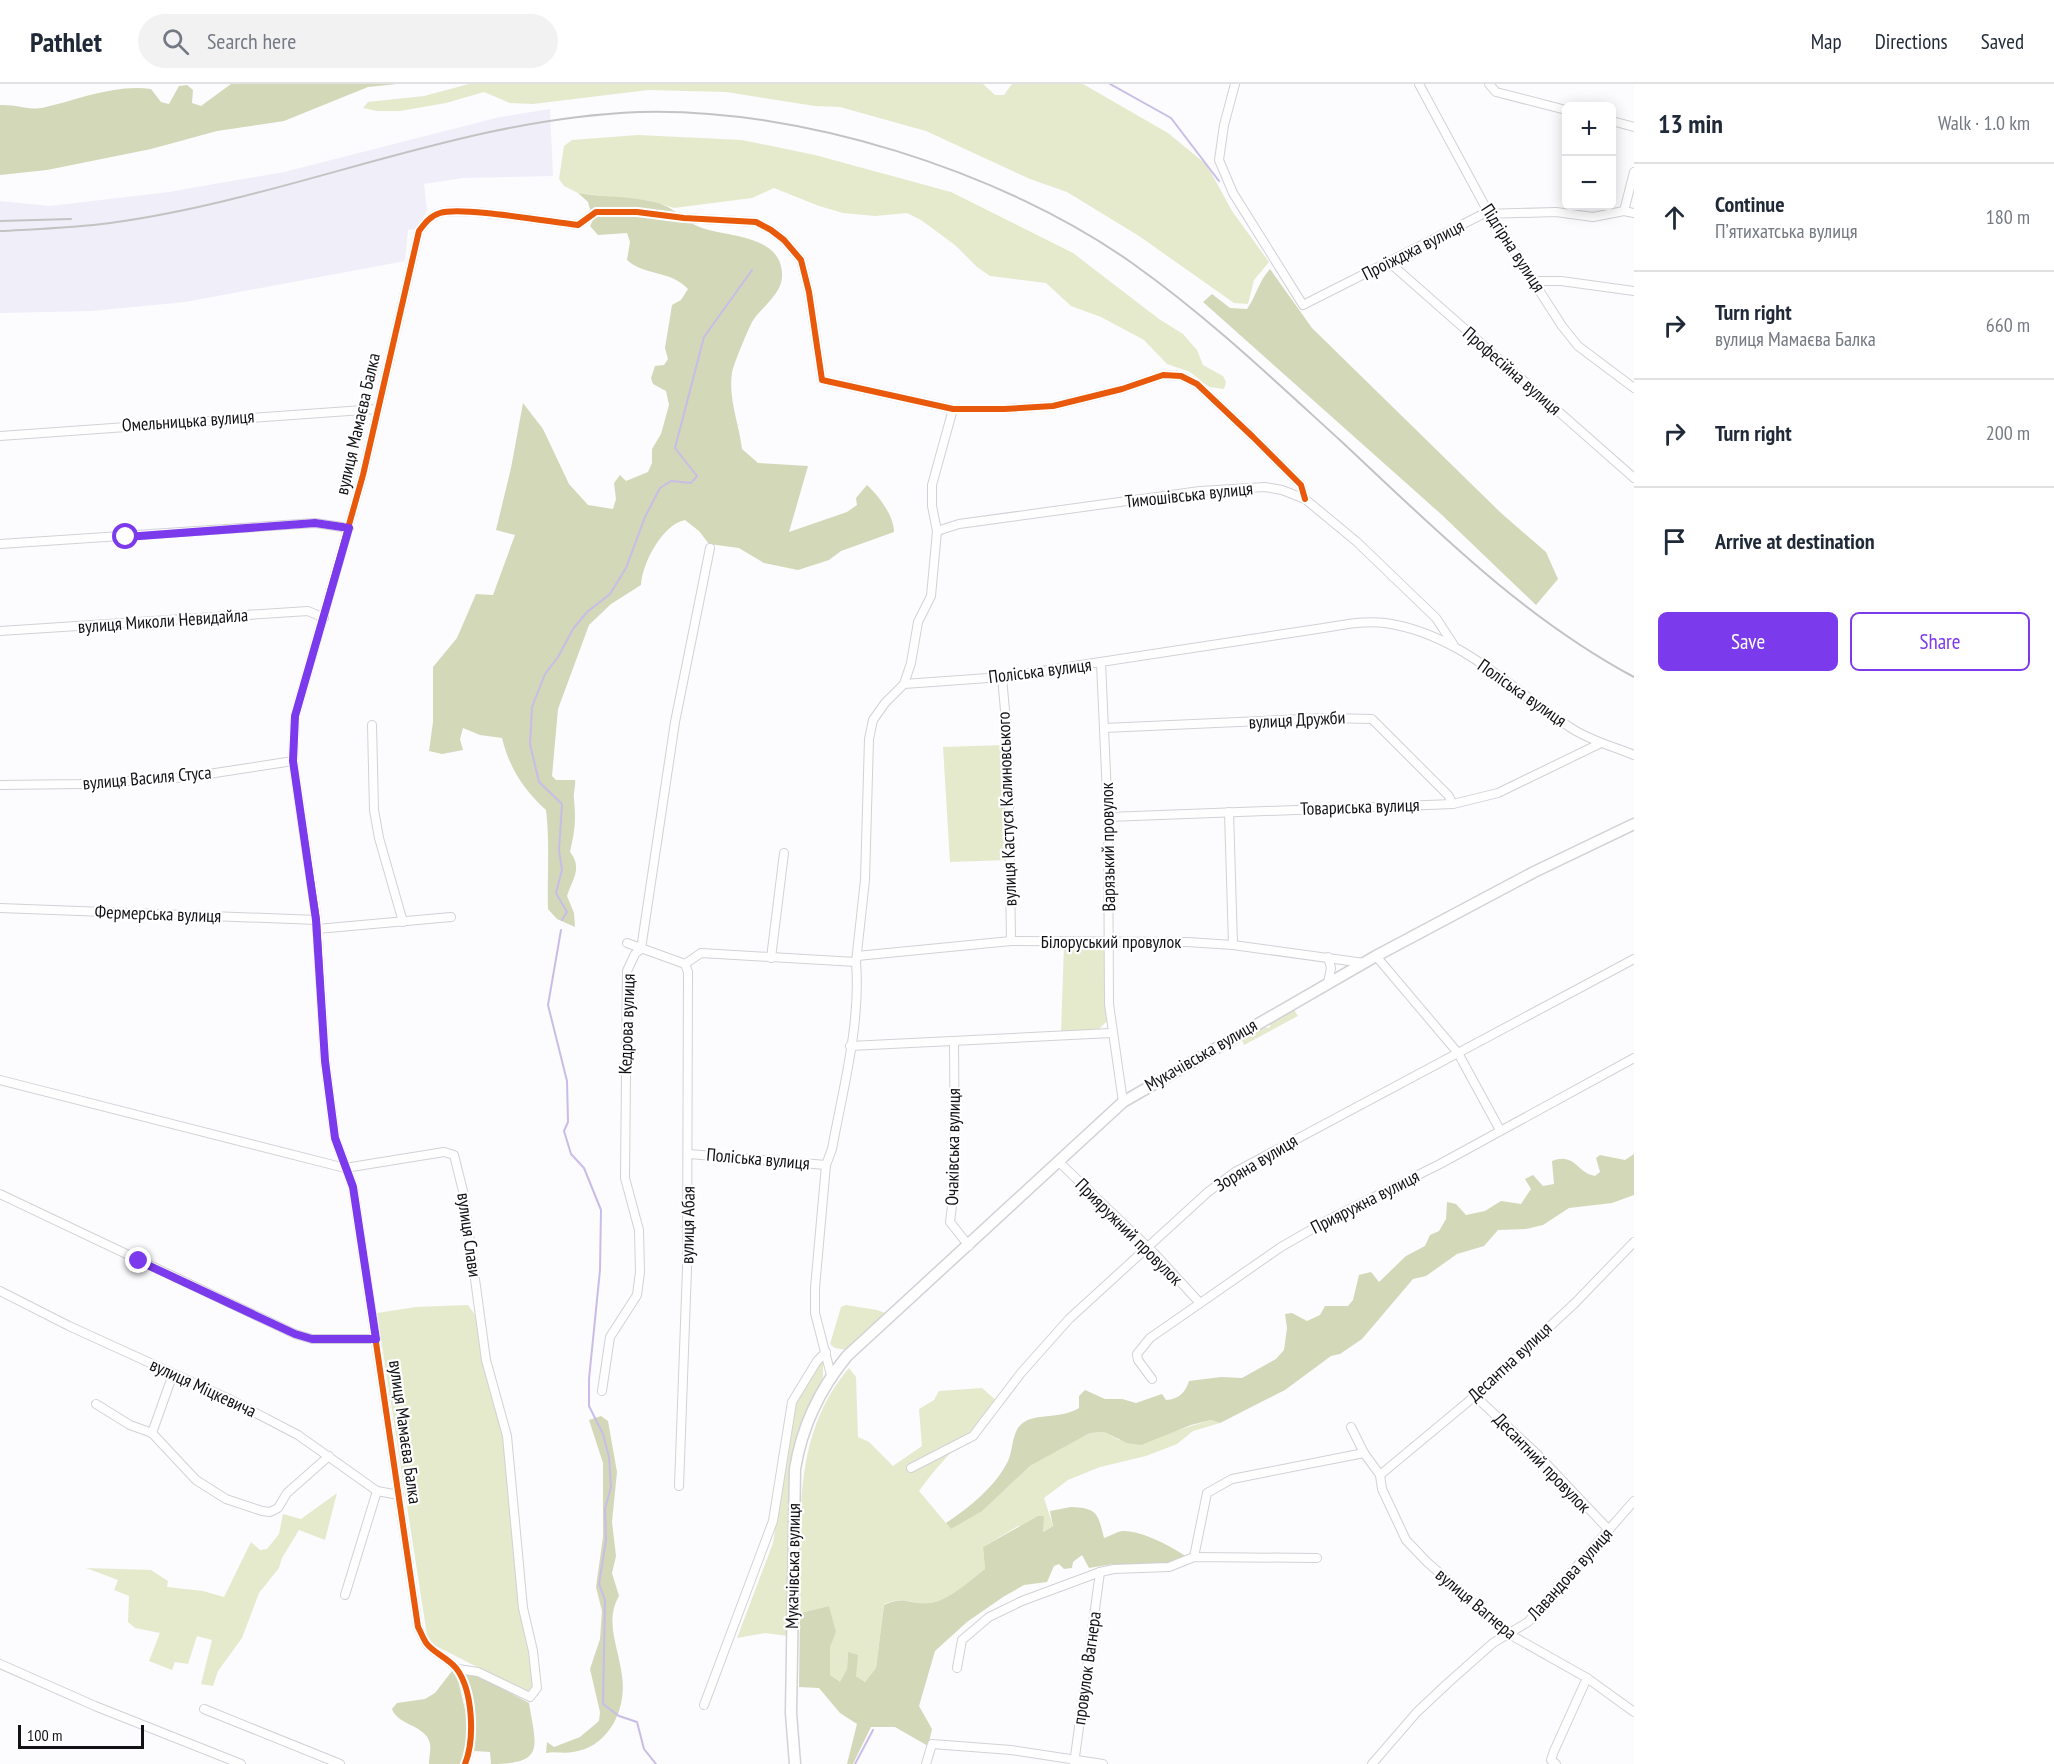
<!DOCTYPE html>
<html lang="en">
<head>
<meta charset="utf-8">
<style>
	:root { --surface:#fff; --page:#f2f2f3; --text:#1f2937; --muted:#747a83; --line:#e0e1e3; --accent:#7c3aed }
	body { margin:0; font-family:"PT Sans Narrow",sans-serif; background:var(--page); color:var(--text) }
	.controls { position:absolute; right:18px; top:18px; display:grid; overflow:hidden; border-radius:9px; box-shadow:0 3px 15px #0003 }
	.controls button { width:54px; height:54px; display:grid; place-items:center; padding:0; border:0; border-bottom:2px solid var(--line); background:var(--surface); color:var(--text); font:30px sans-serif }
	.scale { position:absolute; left:18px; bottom:15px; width:126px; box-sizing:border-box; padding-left:6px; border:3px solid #121115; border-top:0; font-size:16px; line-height:21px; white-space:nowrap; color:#121115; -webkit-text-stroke:4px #fff; paint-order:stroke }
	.stop { position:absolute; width:18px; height:18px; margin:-14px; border:4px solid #7c3aed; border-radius:50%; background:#fff }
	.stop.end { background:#7c3aed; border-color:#fff; box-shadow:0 2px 6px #0008 }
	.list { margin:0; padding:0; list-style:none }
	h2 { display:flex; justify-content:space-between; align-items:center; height:78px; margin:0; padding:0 24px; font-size:26px }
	h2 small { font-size:20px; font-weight:400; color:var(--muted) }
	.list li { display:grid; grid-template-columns:39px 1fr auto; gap:18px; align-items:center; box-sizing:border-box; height:108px; padding:0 24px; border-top:2px solid var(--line) }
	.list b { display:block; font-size:22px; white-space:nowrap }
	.list p { margin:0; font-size:20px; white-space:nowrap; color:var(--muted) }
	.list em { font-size:20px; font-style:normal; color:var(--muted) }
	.actions { display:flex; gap:12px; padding:18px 24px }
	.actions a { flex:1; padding:14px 0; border:2px solid var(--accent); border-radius:9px; text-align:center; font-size:21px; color:var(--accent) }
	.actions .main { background:var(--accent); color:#fff }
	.icon { flex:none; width:33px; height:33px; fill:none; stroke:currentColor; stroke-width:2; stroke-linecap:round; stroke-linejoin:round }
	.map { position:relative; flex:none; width:1634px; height:1680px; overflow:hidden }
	header { display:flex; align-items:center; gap:36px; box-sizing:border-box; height:84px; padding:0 30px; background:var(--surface); border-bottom:2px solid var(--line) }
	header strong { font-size:28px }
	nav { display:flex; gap:33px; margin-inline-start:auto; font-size:21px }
	.search { width:420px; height:54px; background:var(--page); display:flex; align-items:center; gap:15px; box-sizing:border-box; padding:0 21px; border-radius:33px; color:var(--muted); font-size:22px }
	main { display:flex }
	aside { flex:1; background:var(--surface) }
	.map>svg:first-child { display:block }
</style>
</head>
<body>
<header>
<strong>Pathlet</strong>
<div class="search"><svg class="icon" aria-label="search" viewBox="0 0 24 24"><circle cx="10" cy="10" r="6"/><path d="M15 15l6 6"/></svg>Search here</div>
<nav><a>Map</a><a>Directions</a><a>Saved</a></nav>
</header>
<main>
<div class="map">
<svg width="1634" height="1680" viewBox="0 0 1634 1680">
	<rect width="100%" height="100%" fill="#fcfbfe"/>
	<!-- built -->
	<path fill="#f0eef9" d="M550,25L553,92L462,94L424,100L427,127L416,145L408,146L405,177L185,218L92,227L0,229V117L50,122L169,108L284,88L500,33Z"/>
	<!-- green -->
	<g fill="#e5eacd">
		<path d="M469,0H983L995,11H1004L1012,0H1083L1168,49L1207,81L1232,127L1269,178L1254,196L1248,220L1234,219L1139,152L1067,108L1030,95L926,47L840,23L815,22L726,8L648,6L533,20L510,19L484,8L446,19L400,27H377L363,24L368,18L424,12Z"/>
		<path d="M638,51L742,56L815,71L951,108L1073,169L1159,235L1183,250L1197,266L1203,281L1223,292L1226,298L1224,305L1209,303L1190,288L1167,280L1144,256L1101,233L1071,222L1046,199L990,192L977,183L955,161L921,136L907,129L875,132L843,129L819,122L774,104L752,114L674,124L651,117L578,109L564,102L559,95L564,62L572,56Z"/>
		<path d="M1006,661L1007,776L950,778L943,663Z"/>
		<path d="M1064,861L1104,862L1106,865L1107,937L1098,946L1061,949Z"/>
		<path d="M1293,924L1298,932L1244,961L1241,953L1263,941L1267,944L1270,943V936Z"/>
		<path d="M468,1221L476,1232L483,1277L504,1352L520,1525L530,1569L533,1603L526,1608L432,1560L427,1551L377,1229L416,1223Z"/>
		<path d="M846,1221L877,1226L888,1230L847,1266L835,1264L830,1260L841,1223Z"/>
		<path d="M823,1276V1293L804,1334L791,1385L788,1552L765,1549L737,1554L773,1459L795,1319L819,1278Z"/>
		<path d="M849,1284L856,1293L858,1353L869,1358L893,1382L922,1362L919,1325L934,1316L939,1307L982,1304L998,1318C972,1349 942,1374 919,1407L951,1445L1001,1409L1030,1382L1090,1349L1104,1348L1119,1356L1162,1351L1211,1336L1220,1339L1193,1347L1177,1360L1146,1372L1100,1383L1068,1396L1044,1414L1053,1442L1042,1448L1018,1442L983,1463L985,1485C969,1497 950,1517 929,1519C909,1521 905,1511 884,1520L876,1584L865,1598L856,1592L848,1568L847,1585L840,1599L830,1591V1563L835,1548L829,1522L800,1529C802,1443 789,1354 849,1284Z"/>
		<path d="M337,1409L325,1456L299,1446L282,1474L279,1484L259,1509L242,1554L218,1587L213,1602L201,1600L212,1556L197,1552L188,1580L175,1578L172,1586L149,1577L160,1549L135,1544L128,1538L129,1512L114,1506L118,1496L86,1484L151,1486L168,1497L167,1503L203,1507L224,1513L251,1458L260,1466L267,1465L279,1450L283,1430L301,1435Z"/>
	</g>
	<!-- forest -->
	<g fill="#d3d8b8">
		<path d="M231,0H397L368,3L284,37L217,47L151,65L47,86L0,91V21C14,20 29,26 42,24C78,16 114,0 151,5L161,18L169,20L179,2L187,1L193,6L192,19L201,22Z"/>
		<path d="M578,109C602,113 626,112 650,117C676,122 682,137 702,144C728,153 780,151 782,189C784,209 761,223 752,238C748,246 733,281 732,289C728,314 739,340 742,365L758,379L808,382L789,448L847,428L857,421L856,414L867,401C879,412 894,432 894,448L841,467L829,476L798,486L764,479L739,464L709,460L699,447L685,436C663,440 642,479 641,501L611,520L589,541L558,625L552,692L556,696H575C576,702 573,709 574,715C576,737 575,746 570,768C583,784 572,796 567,812L574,829L575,843L557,835L548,825C547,792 550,758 546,726C523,705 509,683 502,654L480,651L463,644L460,655L463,666L442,670L429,667L433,638V583L457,554L476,510L493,511L515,451L496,446L511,384L523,319L543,345L569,400L588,421L613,425L616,415L614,399L620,391L626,397L648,388L652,379V365L661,350L669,321L666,307L653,300L651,294L655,282L664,281L668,275L665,264L672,221L681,216L688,205C671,186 644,192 627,176L630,158L627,149L598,151L590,142L593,136L588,118Z"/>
		<path d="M1270,185L1312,244L1501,429L1546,468L1558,495L1536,521L1442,431L1203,218L1212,210L1230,224L1247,225C1257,211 1258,198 1270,185Z"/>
		<path d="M1634,1070V1111L1612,1119L1569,1124L1543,1141L1526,1145L1498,1146L1484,1162L1457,1170L1426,1192L1413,1195L1362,1255L1340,1270L1331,1272L1285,1306L1220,1339L1211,1336L1191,1341L1141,1361L1127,1359L1104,1348L1090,1349L1030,1382L982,1427L951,1445L946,1439C970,1423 995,1403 1008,1377C1014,1364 1011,1344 1026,1337C1038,1330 1060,1335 1079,1324V1312L1085,1306L1105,1315H1122L1136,1319L1162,1310L1166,1316C1179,1315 1185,1309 1189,1297L1221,1293L1242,1294L1276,1275L1284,1266L1287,1244L1285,1230L1292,1229L1307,1237L1320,1231L1325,1222H1348L1353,1216L1359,1191L1371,1188L1379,1198L1406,1172L1425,1162L1430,1151L1439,1147L1446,1135L1447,1118L1456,1120L1466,1131L1485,1127L1501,1117L1521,1120L1531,1105L1525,1095L1533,1091L1543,1102L1554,1100L1552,1077C1575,1068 1577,1089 1595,1092L1600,1088L1596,1074L1600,1071L1625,1076Z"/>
		<path d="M601,1332L608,1337L617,1388L612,1438L616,1472L612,1489L619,1512C604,1538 619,1564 622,1592C627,1625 609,1663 573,1668C564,1670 555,1667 546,1669L547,1658L554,1663L580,1653L599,1637L600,1628L590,1585L600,1555L602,1527L596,1503L603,1453V1379L589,1336Z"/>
		<path d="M1071,1423C1098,1424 1098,1430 1104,1454C1110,1452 1116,1448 1122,1447C1141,1446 1173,1463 1188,1474L1169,1480H1113L1089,1484L1082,1471L1073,1478L1072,1484L1064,1485L1059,1480L1054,1482L1047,1498L1024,1501L1003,1513L967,1538L935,1567L919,1622L932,1645L928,1662L895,1643H871L853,1680H847L857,1640L840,1629L819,1604L799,1603L800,1529L829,1522L836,1548L830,1563V1591L840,1598L847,1585L848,1568L858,1571L856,1592L865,1598L876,1584L884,1521C905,1511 909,1521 929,1519C949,1517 969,1497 985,1485L983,1463L1038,1432H1044L1043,1448L1053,1442L1050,1427Z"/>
		<path d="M452,1587L456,1589L458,1596L470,1647L462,1680H429C429,1674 431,1666 430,1660C427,1641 398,1642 392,1625L397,1619L425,1615L435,1609Z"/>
		<path d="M463,1589L477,1591L529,1619C536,1663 546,1680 491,1680L490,1668L474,1667L475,1638Z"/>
	</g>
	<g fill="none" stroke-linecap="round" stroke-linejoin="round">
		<!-- stream -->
		<g stroke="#c9bde7" stroke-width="2">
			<path d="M1110,0L1171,34L1219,97"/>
			<path d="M562,836L567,828L556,809L562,786L559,766L562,720L539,698L530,660L532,623L545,590L558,573L573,545L587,528L610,510L626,484L645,433L660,404L671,397L691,399L697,392L675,364L704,253L752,186"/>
			<path d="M561,846L548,921L567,997L568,1038L564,1047L571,1070L584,1084L601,1126L600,1186L589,1295V1322L603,1350L609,1373L611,1403L605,1425L606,1456L599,1500L605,1516L603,1620L619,1632L637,1638L644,1665L656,1680"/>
			<path d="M855,1680L873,1646"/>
		</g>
		<!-- street casing -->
		<g stroke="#d2d1d5" stroke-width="10">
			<g id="street">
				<path d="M1235,0L1224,41L1219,76L1233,109L1303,221L1483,130L1556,128L1593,133L1624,127L1634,129"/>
				<path d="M1419,0L1486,124L1562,242L1578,262L1634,304"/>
				<path d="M1489,0L1496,8L1566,26"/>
				<path d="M1612,37L1634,43"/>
				<path d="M1624,127L1634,88"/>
				<path d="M1390,179L1634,394"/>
				<path d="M1535,197H1561L1634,207"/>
				<path d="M0,352L377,325"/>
				<path d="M937,447L959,440L1200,407L1265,403L1282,406L1305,415L1357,458L1436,534L1453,560"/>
				<path d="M0,460L315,439L349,444"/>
				<path d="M0,547L308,527L324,534"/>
				<path d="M1101,579L1108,733L1109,920L1123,1018"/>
				<path d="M1002,593L1008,660L1011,857"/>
				<path d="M904,600L911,579L918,538L931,512L937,447L932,422V401L953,325"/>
				<path d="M372,641L374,726L379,754L403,838"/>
				<path d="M1104,644L1326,634L1372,635L1448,711L1453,720"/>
				<path d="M0,701L80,700L189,693L293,677"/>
				<path d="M1229,728L1233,861"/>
				<path d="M1108,733L1453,720L1498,709L1599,660"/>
				<path d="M0,824L317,836"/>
				<path d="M317,845L451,833"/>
				<path d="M627,859L685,880L701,869L856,878"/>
				<path d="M857,872L1011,857L1187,858L1233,861L1364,879"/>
				<path d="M1376,872L1458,969L1500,1046"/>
				<path d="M1328,873L1331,884L1328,899"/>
				<path d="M771,874L784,769"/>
				<path d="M954,957L955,1097L950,1138L969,1162"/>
				<path d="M850,962L1111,949"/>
				<path d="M0,996L345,1084L444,1068L454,1071L463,1107L486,1276L507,1352L523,1524L533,1567L537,1604L530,1613L478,1588L458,1585"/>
				<path d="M689,1070L826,1081"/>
				<path d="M1059,1078L1154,1169L1199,1218"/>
				<path d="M0,1110L295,1250L312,1255H376"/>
				<path d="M0,1207L69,1242L227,1314L298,1351L377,1407L399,1411"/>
				<path d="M831,1291L815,1229V1204L826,1081L832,1065C843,1005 861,939 856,878L865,796L869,655L873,636L885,619L904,600L1002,593L1317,545C1339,542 1363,536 1385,539C1459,549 1512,606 1571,644C1591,657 1612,662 1634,671"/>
				<path d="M1152,1295L1138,1276L1137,1270L1150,1254L1281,1163L1328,1136L1440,1080L1634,974"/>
				<path d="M602,1307L610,1253L637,1211L640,1188L639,1146L625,1094L627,887L635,870L641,865L675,638L710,464"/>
				<path d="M1475,1312L1538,1371L1609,1446"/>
				<path d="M96,1320L130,1341L152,1349L196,1396L226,1415L262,1427L270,1428L278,1424L287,1409L329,1372"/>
				<path d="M1351,1343L1364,1369L1380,1391L1382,1405L1406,1456L1427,1478L1509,1550L1587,1594L1634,1628"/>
				<path d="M152,1349L173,1290"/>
				<path d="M911,1384L973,1352L1021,1289L1069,1235L1208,1108L1235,1088L1634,875"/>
				<path d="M1380,1391L1475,1312L1575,1219L1634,1158"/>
				<path d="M679,1402L687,1185L688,888L685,880"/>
				<path d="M1194,1473L1207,1409L1232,1395L1364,1369"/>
				<path d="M345,1511L377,1407"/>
				<path d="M0,1580L95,1622L241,1680"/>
				<path d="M957,1584L962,1556L989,1533L1022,1517L1100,1488L1114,1485L1169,1483L1194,1473L1317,1474"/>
				<path d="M704,1621L773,1437L792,1318L817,1277L826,1268"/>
				<path d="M204,1625L340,1680"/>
				<path d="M465,1680C475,1655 473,1606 456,1584C448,1574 434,1569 427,1560C423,1555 421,1548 418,1543L353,1103L335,1054L325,977L317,836L293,677L295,632L363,391L419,147C425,139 430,132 440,129C461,122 550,138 578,141L596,128H637L684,134L756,138L771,146L784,156L801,176L809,208L822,296L953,325H1004L1053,322L1122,305L1163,291L1181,292L1197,300L1253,353L1301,401L1305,415"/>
				<path d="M926,1680L932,1660L1011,1666L1103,1680"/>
				<path d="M1074,1680L1100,1488"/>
				<path d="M1372,1680L1417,1628L1449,1598L1493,1559L1528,1538L1634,1417"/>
				<path d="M1556,1680L1551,1676L1554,1667L1587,1594"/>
			</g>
		</g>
		<!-- secondary casing -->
		<g stroke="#d2d1d5" stroke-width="13">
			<path id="secondary" d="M795,1680L791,1629L795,1385C802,1342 819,1306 847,1272L1123,1018L1376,872L1534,788L1634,740"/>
		</g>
		<!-- street -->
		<use href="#street" stroke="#fffeff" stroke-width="8"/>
		<!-- secondary -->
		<use href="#secondary" stroke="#fffeff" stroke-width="10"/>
		<!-- rail -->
		<g stroke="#c3c3c4" stroke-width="2">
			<path d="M0,137L71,135"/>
			<path d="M0,147C37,145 74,144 110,139C289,115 457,35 639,28C799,23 1002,87 1132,179C1208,233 1274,296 1342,358C1434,444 1522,533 1634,593"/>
		</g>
		<!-- cycleway casing -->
		<g stroke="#fff" stroke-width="10">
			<path id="cycleway" d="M465,1680C475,1655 473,1606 456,1584C448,1574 434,1569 427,1560C423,1555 421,1548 418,1543L353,1103L335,1054L325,977L317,836L293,677L295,632L363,391L419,147C425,139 430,132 440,129C461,122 550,138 578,141L596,128H637L684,134L756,138L771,146L784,156L801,176L809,208L822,296L953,325H1004L1053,322L1122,305L1163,291L1181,292L1197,300L1253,353L1301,401L1305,415"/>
		</g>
		<!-- cycleway -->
		<use href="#cycleway" stroke="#e8590c" stroke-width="6"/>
	</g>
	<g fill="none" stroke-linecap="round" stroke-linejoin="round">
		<!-- route -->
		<path stroke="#7c3aed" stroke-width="8" d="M126,453L315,439L349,444L295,632L293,677L316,836L325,977L335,1054L353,1103L376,1255H312L295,1250L139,1177"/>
	</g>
	<g text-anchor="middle" stroke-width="4.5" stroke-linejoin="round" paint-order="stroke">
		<!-- street labels -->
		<g font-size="18" fill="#121115" stroke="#fff">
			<text transform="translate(1513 164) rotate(57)" y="6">Підгірна вулиця</text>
			<text transform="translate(1413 166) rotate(-27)" y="6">Проїжджа вулиця</text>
			<text transform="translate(1512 287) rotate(41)" y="6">Професійна вулиця</text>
			<text transform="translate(188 337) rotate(-4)" y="6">Омельницька вулиця</text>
			<text transform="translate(358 340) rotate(-77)" y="6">вулиця Мамаєва Балка</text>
			<text transform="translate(1189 411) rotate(-6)" y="6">Тимошівська вулиця</text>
			<text transform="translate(163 537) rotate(-4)" y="6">вулиця Миколи Невидайла</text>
			<text transform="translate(1040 587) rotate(-7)" y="6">Поліська вулиця</text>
			<text transform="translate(1522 609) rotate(35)" y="6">Поліська вулиця</text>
			<text transform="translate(1297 636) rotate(-3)" y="6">вулиця Дружби</text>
			<text transform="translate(147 694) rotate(-5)" y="6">вулиця Василя Стуса</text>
			<text transform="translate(1360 723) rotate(-2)" y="6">Товариська вулиця</text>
			<text transform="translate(1007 725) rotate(-92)" y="6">вулиця Кастуся Калиновського</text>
			<text transform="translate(1108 763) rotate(-91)" y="6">Варязький провулок</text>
			<text transform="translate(158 830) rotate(2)" y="6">Фермерська вулиця</text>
			<text x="1111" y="864">Білоруський провулок</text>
			<text transform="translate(627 940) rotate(-88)" y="6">Кедрова вулиця</text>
			<text transform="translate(1201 971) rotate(-30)" y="6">Мукачівська вулиця</text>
			<text transform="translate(953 1063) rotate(-89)" y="6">Очаківська вулиця</text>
			<text transform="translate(758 1075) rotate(5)" y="6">Поліська вулиця</text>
			<text transform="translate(1256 1079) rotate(-31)" y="6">Зоряна вулиця</text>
			<text transform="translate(1365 1118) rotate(-27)" y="6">Прияружна вулиця</text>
			<text transform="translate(688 1141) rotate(-89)" y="6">вулиця Абая</text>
			<text transform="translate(1129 1148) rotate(45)" y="6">Прияружний провулок</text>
			<text transform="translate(469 1151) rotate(82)" y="6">вулиця Слави</text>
			<text transform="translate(1510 1278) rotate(-43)" y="6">Десантна вулиця</text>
			<text transform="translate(203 1304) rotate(25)" y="6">вулиця Міцкевича</text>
			<text transform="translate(405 1348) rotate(82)" y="6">вулиця Мамаєва Балка</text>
			<text transform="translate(1542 1379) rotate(46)" y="6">Десантний провулок</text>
			<text transform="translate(793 1482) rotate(-89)" y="6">Мукачівська вулиця</text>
			<text transform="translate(1570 1490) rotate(-48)" y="6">Лавандова вулиця</text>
			<text transform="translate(1476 1520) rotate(40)" y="6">вулиця Вагнера</text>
			<text transform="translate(1087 1584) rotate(-82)" y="6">провулок Вагнера</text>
		</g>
	</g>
</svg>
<div class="controls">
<button>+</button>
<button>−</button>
</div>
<div class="scale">100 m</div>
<div class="stop" style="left:126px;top:453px"></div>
<div class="stop end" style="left:139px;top:1177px"></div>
</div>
<aside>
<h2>13 min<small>Walk · 1.0 km</small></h2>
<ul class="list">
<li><svg class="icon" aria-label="ahead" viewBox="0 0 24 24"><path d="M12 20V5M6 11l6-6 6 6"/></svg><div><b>Continue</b><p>Пʼятихатська вулиця</p></div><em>180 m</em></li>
<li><svg class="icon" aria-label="right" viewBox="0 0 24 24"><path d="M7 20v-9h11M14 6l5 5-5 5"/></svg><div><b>Turn right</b><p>вулиця Мамаєва Балка</p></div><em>660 m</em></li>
<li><svg class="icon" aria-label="right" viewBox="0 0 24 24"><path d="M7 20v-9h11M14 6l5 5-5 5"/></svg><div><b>Turn right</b></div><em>200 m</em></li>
<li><svg class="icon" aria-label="arrive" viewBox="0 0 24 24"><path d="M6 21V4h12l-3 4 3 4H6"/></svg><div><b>Arrive at destination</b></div></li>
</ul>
<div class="actions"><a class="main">Save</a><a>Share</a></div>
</aside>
</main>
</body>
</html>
